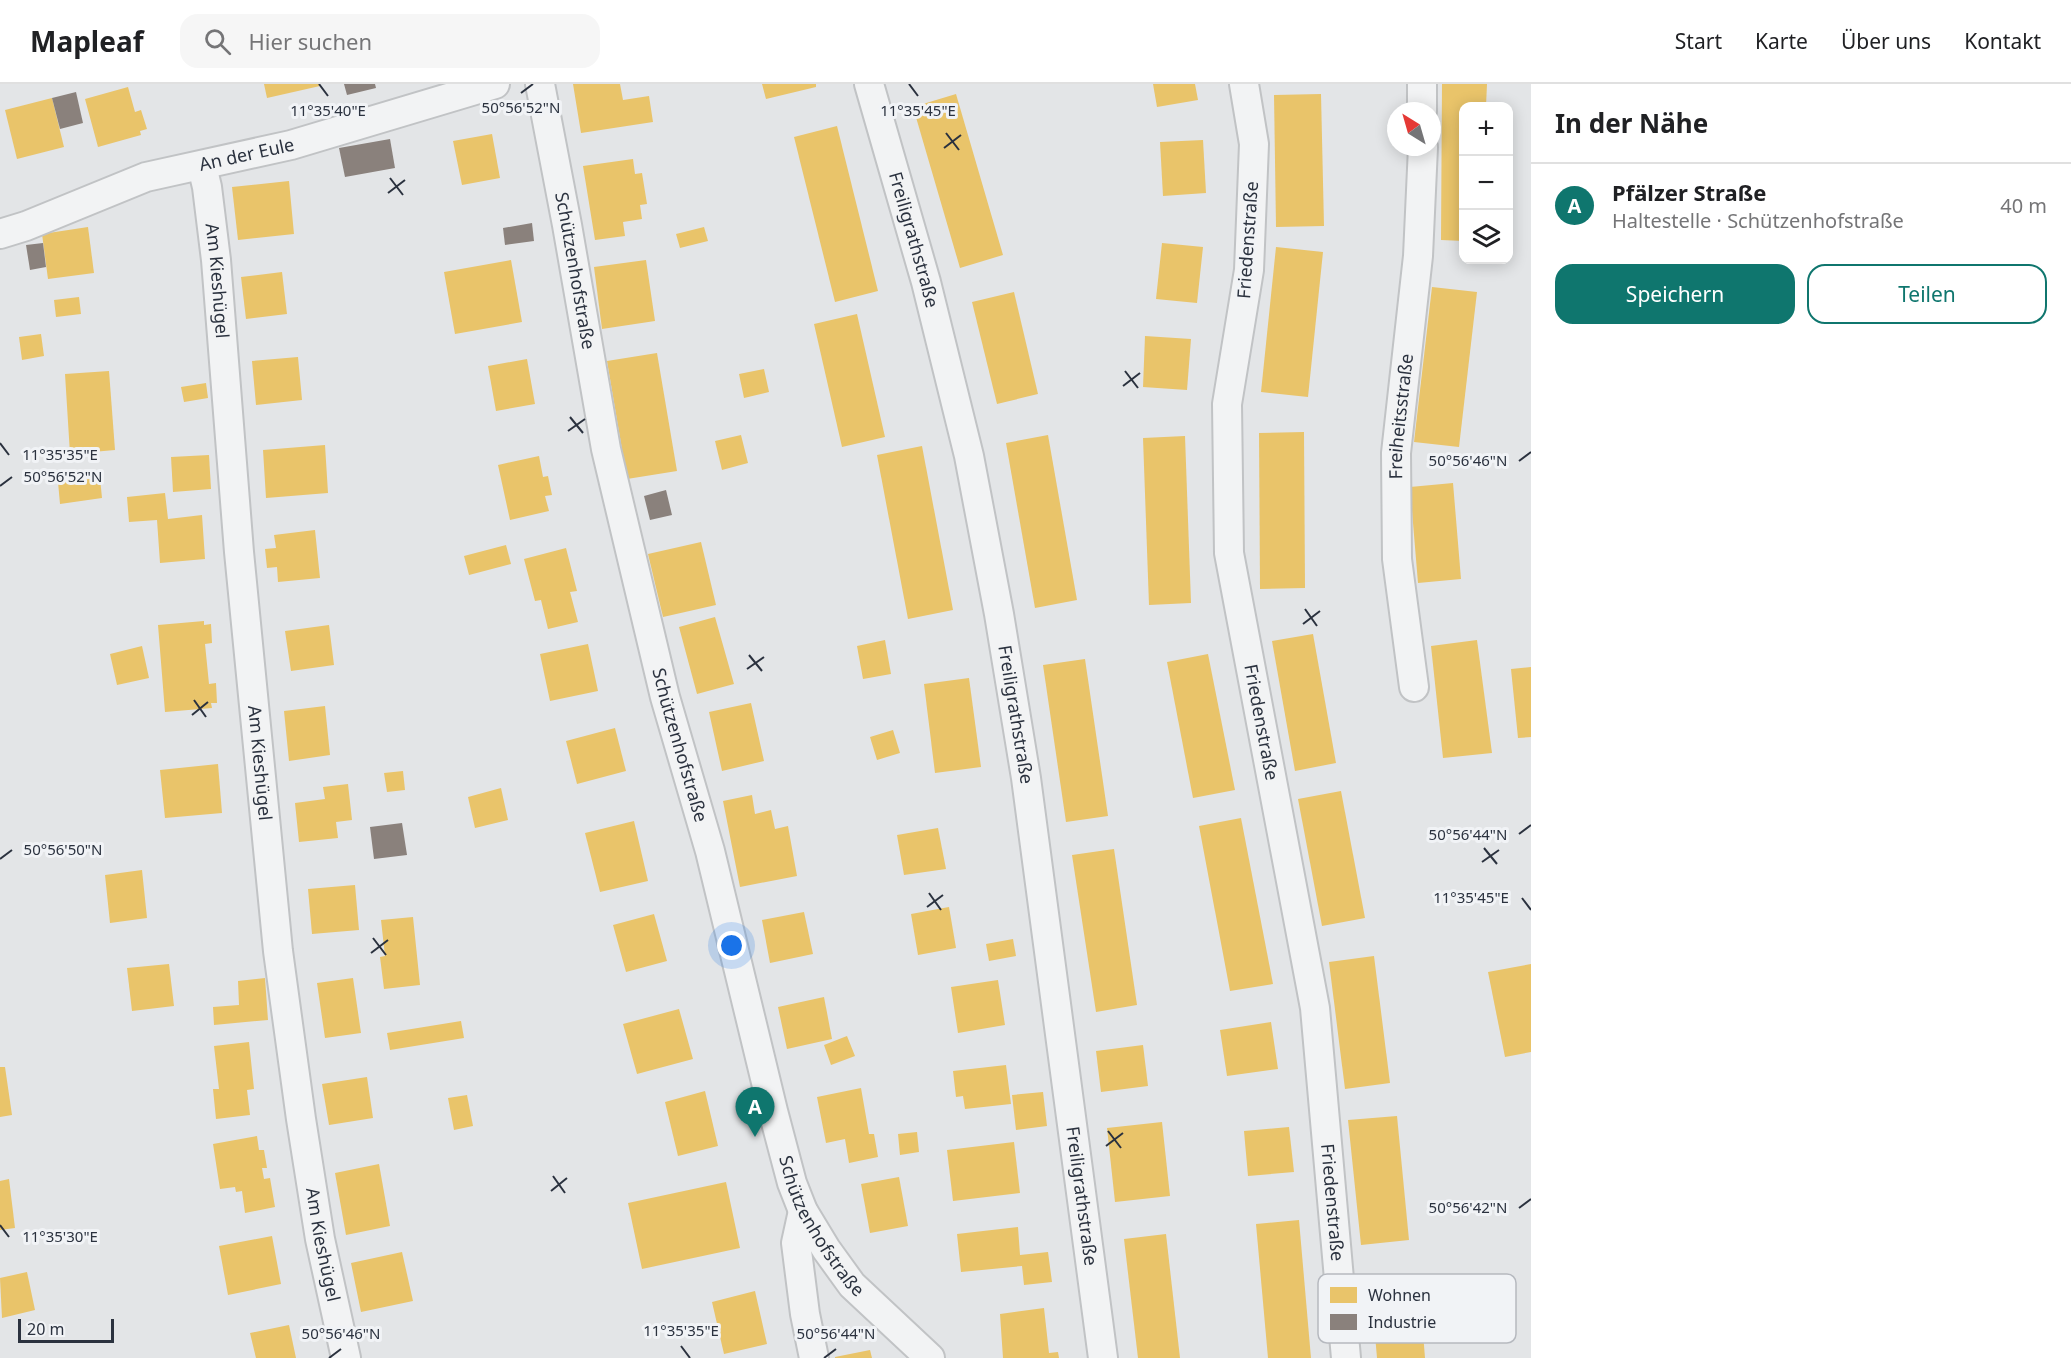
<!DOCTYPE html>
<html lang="de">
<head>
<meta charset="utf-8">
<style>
	:root { --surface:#fff; --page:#f6f6f6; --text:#202124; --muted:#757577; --line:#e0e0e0; --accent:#0f766e }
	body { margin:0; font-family:"Noto Sans",sans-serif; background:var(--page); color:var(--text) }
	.controls { position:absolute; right:18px; top:18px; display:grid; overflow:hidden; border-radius:12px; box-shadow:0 3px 15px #0003 }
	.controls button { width:54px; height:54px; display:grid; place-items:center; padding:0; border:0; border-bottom:2px solid var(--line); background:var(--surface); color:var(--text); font:30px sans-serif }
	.compass { position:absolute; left:1387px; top:18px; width:54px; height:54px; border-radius:50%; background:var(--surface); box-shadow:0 3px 15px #0003; rotate:323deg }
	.scale { position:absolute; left:18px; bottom:15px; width:96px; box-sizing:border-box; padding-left:6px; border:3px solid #2b323f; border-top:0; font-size:16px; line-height:21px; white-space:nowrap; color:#2b323f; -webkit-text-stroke:4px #f1f3f6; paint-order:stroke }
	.you { position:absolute; left:732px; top:862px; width:21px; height:21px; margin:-15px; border:4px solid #fff; border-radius:50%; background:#1a73e8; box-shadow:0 0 0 9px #1a73e833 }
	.badge { display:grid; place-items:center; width:39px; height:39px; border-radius:50%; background:var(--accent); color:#fff; font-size:20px; font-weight:700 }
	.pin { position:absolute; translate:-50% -50px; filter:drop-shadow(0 2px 3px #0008) }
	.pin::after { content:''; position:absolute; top:32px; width:21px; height:18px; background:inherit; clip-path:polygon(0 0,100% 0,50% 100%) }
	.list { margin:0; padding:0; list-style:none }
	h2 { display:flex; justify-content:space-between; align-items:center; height:78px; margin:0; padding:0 24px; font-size:26px }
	h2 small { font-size:20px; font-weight:400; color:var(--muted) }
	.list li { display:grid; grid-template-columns:39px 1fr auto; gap:18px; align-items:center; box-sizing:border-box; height:84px; padding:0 24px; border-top:2px solid var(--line) }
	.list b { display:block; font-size:22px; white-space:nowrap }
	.list p { margin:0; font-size:20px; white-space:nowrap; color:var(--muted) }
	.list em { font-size:20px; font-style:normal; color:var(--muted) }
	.actions { display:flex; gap:12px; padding:18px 24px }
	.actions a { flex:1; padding:14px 0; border:2px solid var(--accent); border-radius:18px; text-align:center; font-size:21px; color:var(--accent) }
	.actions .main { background:var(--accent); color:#fff }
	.icon { flex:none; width:33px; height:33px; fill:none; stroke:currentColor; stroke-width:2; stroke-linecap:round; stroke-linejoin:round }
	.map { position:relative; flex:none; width:1531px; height:1274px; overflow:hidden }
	header { display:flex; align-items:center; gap:36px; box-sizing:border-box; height:84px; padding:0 30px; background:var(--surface); border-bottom:2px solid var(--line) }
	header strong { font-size:28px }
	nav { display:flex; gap:33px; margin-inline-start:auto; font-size:21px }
	.search { width:420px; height:54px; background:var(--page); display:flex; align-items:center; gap:15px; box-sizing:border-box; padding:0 21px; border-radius:18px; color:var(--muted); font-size:22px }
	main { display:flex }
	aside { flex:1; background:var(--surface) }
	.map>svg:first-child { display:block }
</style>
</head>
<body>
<header>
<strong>Mapleaf</strong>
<div class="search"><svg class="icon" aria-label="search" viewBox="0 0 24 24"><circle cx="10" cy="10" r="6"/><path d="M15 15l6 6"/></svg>Hier suchen</div>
<nav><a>Start</a><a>Karte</a><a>Über uns</a><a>Kontakt</a></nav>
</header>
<main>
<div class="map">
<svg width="1531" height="1274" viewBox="0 0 1531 1274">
	<rect width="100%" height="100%" fill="#e3e5e7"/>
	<!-- homes -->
	<g fill="#e9c46a">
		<path d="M264,0H319L320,2L267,14Z"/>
		<path d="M573,0H620L623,16L649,12L653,38L581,49Z"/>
		<path d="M762,0H816V3L766,15Z"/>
		<path d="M1153,0H1195L1198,16L1157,23Z"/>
		<path d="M1442,0H1487L1486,22H1464V157L1441,156Z"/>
		<path d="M128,3L135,28L141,26L147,45L140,47L141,51L98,63L85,15Z"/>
		<path d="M956,10L1003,171L960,184L913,23Z"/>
		<path d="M1321,10L1324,142L1276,143L1274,11Z"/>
		<path d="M52,14L64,63L17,75L5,26Z"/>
		<path d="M837,42L878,207L835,218L794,53Z"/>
		<path d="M492,50L500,94L462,101L453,57Z"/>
		<path d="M1203,56L1206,109L1163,112L1160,58Z"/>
		<path d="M633,75L635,90L642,89L647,120L640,121L642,135L623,138L625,152L595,156L583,82Z"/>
		<path d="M289,97L294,150L238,156L232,103Z"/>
		<path d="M88,143L94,189L48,195L42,150Z"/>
		<path d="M704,143L708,157L680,164L676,150Z"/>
		<path d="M1162,159L1203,163L1197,219L1156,215Z"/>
		<path d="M1276,163L1323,168L1308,313L1261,308Z"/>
		<path d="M511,176L522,238L455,250L444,188Z"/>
		<path d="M646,176L655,237L602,245L594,183Z"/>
		<path d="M282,188L287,230L246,235L241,193Z"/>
		<path d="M1432,203L1477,208L1459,363L1414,358Z"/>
		<path d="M1014,208L1038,310L997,320L972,218Z"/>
		<path d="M79,213L81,230L56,233L54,216Z"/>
		<path d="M857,230L885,353L842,363L814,240Z"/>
		<path d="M41,250L44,272L22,276L19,253Z"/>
		<path d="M1145,252L1191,255L1187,306L1143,303Z"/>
		<path d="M657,269L677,387L627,395L607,277Z"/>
		<path d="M298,273L302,316L256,321L252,277Z"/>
		<path d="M527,275L535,320L496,327L488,282Z"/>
		<path d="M764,285L769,308L744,314L739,290Z"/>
		<path d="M109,287L115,366L70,370L65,290Z"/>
		<path d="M206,299L208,314L184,318L181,303Z"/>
		<path d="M1304,348L1305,504L1260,505L1259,349Z"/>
		<path d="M741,351L748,379L722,386L715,357Z"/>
		<path d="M1048,351L1077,516L1035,524L1006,359Z"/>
		<path d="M1185,352L1191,519L1149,521L1143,354Z"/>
		<path d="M325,361L328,409L266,414L263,366Z"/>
		<path d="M922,362L953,526L908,535L877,371Z"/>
		<path d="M209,371L211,405L173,408L171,373Z"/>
		<path d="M539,372L543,393L548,392L552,411L545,412L549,427L510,436L498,381Z"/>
		<path d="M100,394L102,414L60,420L58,398Z"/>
		<path d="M1453,399L1461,495L1418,499L1410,403Z"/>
		<path d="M165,409L168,435L202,431L205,475L160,479L157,436L129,438L127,413Z"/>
		<path d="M315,446L320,494L278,498L277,483L267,484L265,465L276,464L274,451Z"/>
		<path d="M701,458L716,521L663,533L648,470Z"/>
		<path d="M506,461L511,480L469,491L464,472Z"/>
		<path d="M566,464L577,507L570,508L578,538L548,545L541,516L535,517L524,475Z"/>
		<path d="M715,533L734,600L697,610L679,543Z"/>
		<path d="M204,537V541L211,540L212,559L205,560L209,600L216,599L217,619H211L212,624L165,628L158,541Z"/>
		<path d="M329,541L334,581L291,587L285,547Z"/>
		<path d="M1313,550L1336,679L1295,687L1272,557Z"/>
		<path d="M885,556L891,590L863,595L857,562Z"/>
		<path d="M1477,556L1492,669L1443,674L1431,562Z"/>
		<path d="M588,560L598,607L550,617L540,570Z"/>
		<path d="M142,562L149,594L117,601L110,570Z"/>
		<path d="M1208,570L1235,706L1193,714L1167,578Z"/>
		<path d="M1085,575L1108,732L1066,738L1043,581Z"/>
		<path d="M1531,583V653L1518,654L1511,585Z"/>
		<path d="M969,594L981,683L935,689L924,600Z"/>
		<path d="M751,619L764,677L722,687L709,628Z"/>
		<path d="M325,622L330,671L289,677L284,627Z"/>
		<path d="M615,644L626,687L577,700L566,657Z"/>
		<path d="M893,646L900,669L877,676L870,653Z"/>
		<path d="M218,680L222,729L165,734L160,686Z"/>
		<path d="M403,687L405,706L387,708L384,689Z"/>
		<path d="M348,700L352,736L336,738L338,754L299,758L295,719L325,715L323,703Z"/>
		<path d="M501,704L508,736L475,744L468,713Z"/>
		<path d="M1341,707L1365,834L1322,842L1298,715Z"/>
		<path d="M752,711L755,730L771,726L775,745L788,742L797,792L740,803L723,717Z"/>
		<path d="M1241,734L1273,900L1230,907L1199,742Z"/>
		<path d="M634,737L648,797L600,808L585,749Z"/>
		<path d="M938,744L946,785L904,791L897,751Z"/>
		<path d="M1114,765L1137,921L1096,928L1072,771Z"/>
		<path d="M142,786L147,834L110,839L105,791Z"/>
		<path d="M355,801L359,846L312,850L308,805Z"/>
		<path d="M949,823L956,864L918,871L911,830Z"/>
		<path d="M804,828L813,870L770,879L762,836Z"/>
		<path d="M654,830L667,877L626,888L613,841Z"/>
		<path d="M413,833L420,901L384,905L380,873L385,872L381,836Z"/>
		<path d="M1013,855L1016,872L989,877L986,860Z"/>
		<path d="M1374,872L1390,999L1345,1005L1329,878Z"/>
		<path d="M169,880L174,922L132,927L127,884Z"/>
		<path d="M1531,880V968L1505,973L1488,888Z"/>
		<path d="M265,894L268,936L214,941L213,923L239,921L238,897Z"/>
		<path d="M353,894L361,949L325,954L317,899Z"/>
		<path d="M998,896L1005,941L958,949L951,903Z"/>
		<path d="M824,913L832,955L787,965L778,923Z"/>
		<path d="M679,925L693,975L637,990L623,940Z"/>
		<path d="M461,937L464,954L390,966L387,949Z"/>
		<path d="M1271,938L1278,985L1227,992L1220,946Z"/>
		<path d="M847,952L855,972L831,981L824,961Z"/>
		<path d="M249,958L254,1005L247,1006L250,1031L216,1035L213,1005H219L214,962Z"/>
		<path d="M1143,961L1148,1002L1101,1008L1096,967Z"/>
		<path d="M1006,981L1011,1020L965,1025L963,1012L956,1013L953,987Z"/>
		<path d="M0,983H5L12,1031L0,1033Z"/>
		<path d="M367,993L373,1034L329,1041L322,1000Z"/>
		<path d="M861,1004L869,1050H874L878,1073L849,1079L845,1055L826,1059L817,1013Z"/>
		<path d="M705,1007L718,1062L678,1072L665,1018Z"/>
		<path d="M1043,1008L1047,1042L1016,1046L1012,1011Z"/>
		<path d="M467,1011L473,1042L454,1046L448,1014Z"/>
		<path d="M1397,1032L1409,1156L1361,1161L1348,1036Z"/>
		<path d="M1162,1038L1170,1112L1115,1118L1107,1044Z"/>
		<path d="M1289,1043L1294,1088L1248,1092L1244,1047Z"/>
		<path d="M917,1048L919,1068L900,1071L898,1050Z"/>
		<path d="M257,1052L259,1066H264L267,1084H262L264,1095L270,1094L275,1123L245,1129L242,1107L236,1108L235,1103L220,1105L213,1060Z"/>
		<path d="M1014,1058L1020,1109L953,1117L947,1066Z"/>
		<path d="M379,1080L390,1142L346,1151L335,1089Z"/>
		<path d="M899,1093L908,1142L870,1149L861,1100Z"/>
		<path d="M9,1095L15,1144L0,1146V1097Z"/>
		<path d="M726,1098L740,1164L642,1185L628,1119Z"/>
		<path d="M1299,1136L1311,1274H1268L1256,1140Z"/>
		<path d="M1018,1143L1020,1171L1048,1168L1052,1198L1024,1201L1022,1182L961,1188L957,1150Z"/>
		<path d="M1166,1150L1180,1274H1138L1124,1155Z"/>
		<path d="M272,1152L281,1200L228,1211L219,1162Z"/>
		<path d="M402,1168L413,1217L361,1228L351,1179Z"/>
		<path d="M27,1188L35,1226L2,1234L0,1194Z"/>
		<path d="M755,1207L767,1260L724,1270L712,1218Z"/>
		<path d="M1421,1223L1425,1274H1377L1373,1227Z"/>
		<path d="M1044,1224L1049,1269L1058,1268L1059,1274H1003L1000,1230Z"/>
		<path d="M289,1241L296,1274H256L250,1249Z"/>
		<path d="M870,1266L872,1274H835V1273Z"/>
	</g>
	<!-- industry -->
	<g fill="#8a817c">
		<path d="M344,0H375L376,4L347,11Z"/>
		<path d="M76,8L83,39L60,45L52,14Z"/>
		<path d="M390,55L395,84L345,93L339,64Z"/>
		<path d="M532,139L534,157L505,161L503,144Z"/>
		<path d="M43,159L46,183L30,186L26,161Z"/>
		<path d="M666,406L672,431L650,436L644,412Z"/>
		<path d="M402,739L407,771L374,775L370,743Z"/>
	</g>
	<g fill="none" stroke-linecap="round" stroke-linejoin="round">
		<!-- street casing -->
		<g stroke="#c1c3c5" stroke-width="32">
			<g id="street">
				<path id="s1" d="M540,0L567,141L606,365L665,613L710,767L773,1027L792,1099L803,1127L826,1165L852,1201L930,1274"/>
				<path id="s2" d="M869,0L926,198L969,372L999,530L1026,694L1103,1274"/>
				<path id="s3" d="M1244,0L1254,60L1249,186L1227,320L1229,469L1315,924L1346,1274"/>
				<path d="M1422,0V27"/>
				<path id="s4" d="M202,82L207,103L216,176L239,468L278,867L301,1035L320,1155L346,1274"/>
				<path id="s5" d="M0,150L26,142L146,93L291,61L495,0"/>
				<path id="s6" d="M1414,603L1397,475L1396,369L1418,172L1423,63"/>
				<path d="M803,1127L796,1159L805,1230L814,1274"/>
			</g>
		</g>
		<!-- street -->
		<use href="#street" stroke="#f2f3f4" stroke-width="28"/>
	</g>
	<!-- ticks -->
	<path fill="none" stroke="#2b323f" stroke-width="2" d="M319,0L328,12M909,0L918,12M521,9L533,0M946,49L959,66M944,64L961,51M390,94L403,111M388,109L405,96M1125,287L1138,304M1123,302L1140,289M570,333L583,349M568,347L585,335M0,359L9,371M1519,377L1531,368M0,402L12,393M1305,525L1317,542M1303,540L1320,527M749,571L762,587M747,585L764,573M194,616L206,633M192,631L208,618M1519,750L1531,741M1484,764L1497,780M0,775L12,766M1482,778L1499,766M929,809L941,826M1522,814L1531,826M927,823L943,811M373,854L386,871M371,869L388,856M1108,1047L1121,1064M1106,1062L1123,1049M553,1092L565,1109M551,1107L567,1094M1519,1124L1531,1115M0,1141L9,1153M681,1262L690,1274M329,1274L341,1265M824,1274L836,1265"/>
	<g text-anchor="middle" stroke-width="6" stroke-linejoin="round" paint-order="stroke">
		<!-- street labels -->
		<g font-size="18" fill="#2b323f" stroke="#f1f3f6">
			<text dy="6" stroke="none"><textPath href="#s5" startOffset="260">An der Eule</textPath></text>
			<text transform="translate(1248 156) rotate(-86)" y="6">Friedenstraße</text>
			<text dy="6" stroke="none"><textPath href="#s2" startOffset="162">Freiligrathstraße</textPath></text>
			<text dy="6" stroke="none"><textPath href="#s1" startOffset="190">Schützenhofstraße</textPath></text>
			<text dy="6" stroke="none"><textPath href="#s4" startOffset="116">Am Kieshügel</textPath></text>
			<text dy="6" stroke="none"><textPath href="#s6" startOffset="272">Freiheitsstraße</textPath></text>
			<text dy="6" stroke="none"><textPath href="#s2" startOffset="648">Freiligrathstraße</textPath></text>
			<text dy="6" stroke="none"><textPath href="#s3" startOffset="644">Friedenstraße</textPath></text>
			<text dy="6" stroke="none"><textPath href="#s1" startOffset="676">Schützenhofstraße</textPath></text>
			<text dy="6" stroke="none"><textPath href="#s4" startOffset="600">Am Kieshügel</textPath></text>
			<text dy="6" stroke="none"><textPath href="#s2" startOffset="1134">Freiligrathstraße</textPath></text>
			<text dy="6" stroke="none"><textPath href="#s3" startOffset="1130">Friedenstraße</textPath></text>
			<text dy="6" stroke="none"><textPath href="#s1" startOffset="1180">Schützenhofstraße</textPath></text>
			<text dy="6" stroke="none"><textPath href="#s4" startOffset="1086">Am Kieshügel</textPath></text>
		</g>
	</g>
	<!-- legend -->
	<rect x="1318" y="1190" width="198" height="69" rx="9" fill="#f1f3f6" stroke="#b6b9bf" stroke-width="1.5"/>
	<rect x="1330" y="1203" width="27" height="16" fill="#e9c46a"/>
	<rect x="1330" y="1230" width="27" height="16" fill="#8a817c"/>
	<g font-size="16" fill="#2b323f">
		<text x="1368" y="1217">Wohnen</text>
		<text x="1368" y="1244">Industrie</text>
	</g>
	<g font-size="15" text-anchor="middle" fill="#2b323f" stroke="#f1f3f6" stroke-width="6" stroke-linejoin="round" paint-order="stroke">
		<text x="521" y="29">50°56'52"N</text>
		<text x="328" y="32">11°35'40"E</text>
		<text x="918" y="32">11°35'45"E</text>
		<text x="60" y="376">11°35'35"E</text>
		<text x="1468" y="382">50°56'46"N</text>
		<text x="63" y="398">50°56'52"N</text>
		<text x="1468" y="756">50°56'44"N</text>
		<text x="63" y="771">50°56'50"N</text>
		<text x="1471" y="819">11°35'45"E</text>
		<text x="1468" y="1129">50°56'42"N</text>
		<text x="60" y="1158">11°35'30"E</text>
		<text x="681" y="1252">11°35'35"E</text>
		<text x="341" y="1255">50°56'46"N</text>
		<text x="836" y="1255">50°56'44"N</text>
	</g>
</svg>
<div class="controls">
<button>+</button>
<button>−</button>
<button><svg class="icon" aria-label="layers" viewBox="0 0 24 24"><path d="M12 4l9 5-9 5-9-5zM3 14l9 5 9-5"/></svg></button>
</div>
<svg class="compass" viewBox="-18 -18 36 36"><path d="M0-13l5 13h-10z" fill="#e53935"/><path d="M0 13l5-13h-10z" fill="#757577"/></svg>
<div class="scale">20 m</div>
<div class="you"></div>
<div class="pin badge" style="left:755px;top:1053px">A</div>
</div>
<aside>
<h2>In der Nähe<small></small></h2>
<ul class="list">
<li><span class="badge">A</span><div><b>Pfälzer Straße</b><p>Haltestelle · Schützenhofstraße</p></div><em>40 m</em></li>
</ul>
<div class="actions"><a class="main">Speichern</a><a>Teilen</a></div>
</aside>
</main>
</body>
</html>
